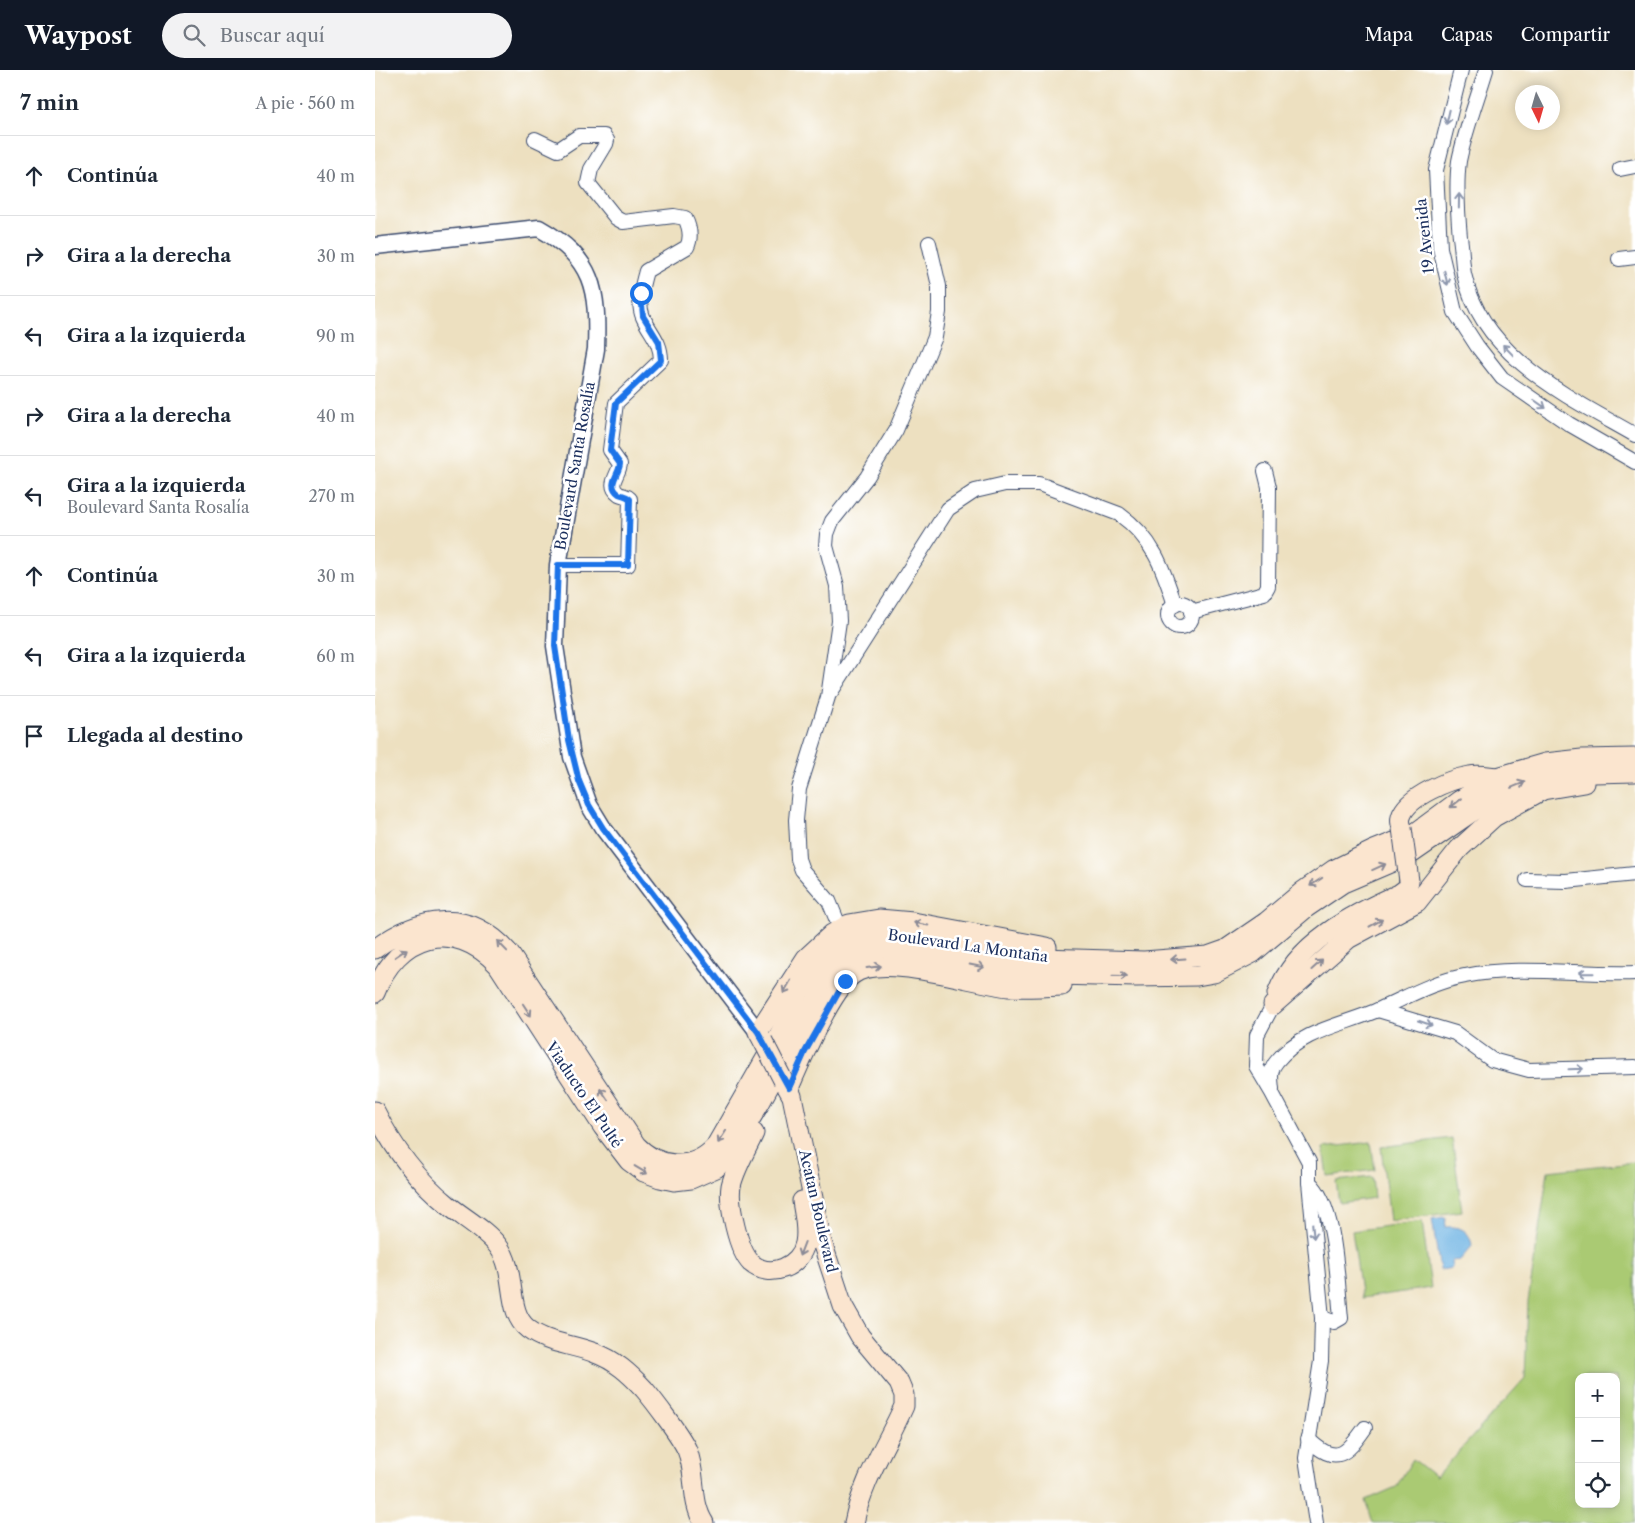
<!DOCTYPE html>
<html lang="es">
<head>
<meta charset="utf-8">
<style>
	:root { --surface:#fff; --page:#f2f2f3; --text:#1f2937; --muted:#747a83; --line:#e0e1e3; --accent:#111827 }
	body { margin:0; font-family:"Libre Caslon Text",serif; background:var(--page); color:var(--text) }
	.controls { position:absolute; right:15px; bottom:15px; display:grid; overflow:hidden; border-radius:10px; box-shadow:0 2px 12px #0003 }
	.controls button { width:45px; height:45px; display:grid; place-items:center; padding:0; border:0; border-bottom:1px solid var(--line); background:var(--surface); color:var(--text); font:25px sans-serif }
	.compass { position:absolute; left:1140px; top:15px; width:45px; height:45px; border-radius:50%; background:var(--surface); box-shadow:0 2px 12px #0003; rotate:175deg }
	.stop { position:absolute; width:15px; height:15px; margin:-11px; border:4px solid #1a73e8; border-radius:50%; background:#fff }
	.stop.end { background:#1a73e8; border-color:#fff; box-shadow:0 1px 5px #0008 }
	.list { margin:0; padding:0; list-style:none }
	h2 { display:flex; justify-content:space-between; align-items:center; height:65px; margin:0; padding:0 20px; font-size:21px }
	h2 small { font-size:16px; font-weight:400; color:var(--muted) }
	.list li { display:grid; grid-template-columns:32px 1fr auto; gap:15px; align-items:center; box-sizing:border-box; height:80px; padding:0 20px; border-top:1px solid var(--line) }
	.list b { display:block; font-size:19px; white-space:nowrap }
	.list p { margin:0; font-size:16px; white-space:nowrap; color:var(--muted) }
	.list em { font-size:16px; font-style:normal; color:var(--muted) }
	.icon { flex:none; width:28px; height:28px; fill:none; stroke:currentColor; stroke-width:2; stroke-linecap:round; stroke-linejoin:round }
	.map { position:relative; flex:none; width:1260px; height:1453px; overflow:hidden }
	header { display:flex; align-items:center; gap:30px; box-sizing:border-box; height:70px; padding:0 25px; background:var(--accent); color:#fff }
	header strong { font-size:24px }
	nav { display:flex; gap:28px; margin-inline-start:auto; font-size:18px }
	.search { width:350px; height:45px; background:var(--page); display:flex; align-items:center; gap:12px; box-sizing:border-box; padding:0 18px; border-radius:28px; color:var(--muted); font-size:19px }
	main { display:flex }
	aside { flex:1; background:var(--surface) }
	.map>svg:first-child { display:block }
</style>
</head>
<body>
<header>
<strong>Waypost</strong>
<div class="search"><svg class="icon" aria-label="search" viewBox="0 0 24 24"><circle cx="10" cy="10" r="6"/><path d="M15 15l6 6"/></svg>Buscar aquí</div>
<nav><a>Mapa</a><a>Capas</a><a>Compartir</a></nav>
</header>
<main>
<aside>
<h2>7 min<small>A pie · 560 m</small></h2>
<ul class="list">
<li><svg class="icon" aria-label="ahead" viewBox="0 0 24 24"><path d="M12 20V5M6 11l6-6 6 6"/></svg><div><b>Continúa</b></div><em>40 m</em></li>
<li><svg class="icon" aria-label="right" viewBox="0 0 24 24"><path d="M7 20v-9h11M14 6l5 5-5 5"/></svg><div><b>Gira a la derecha</b></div><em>30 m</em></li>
<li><svg class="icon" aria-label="left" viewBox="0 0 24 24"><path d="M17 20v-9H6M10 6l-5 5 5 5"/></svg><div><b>Gira a la izquierda</b></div><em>90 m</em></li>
<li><svg class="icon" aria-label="right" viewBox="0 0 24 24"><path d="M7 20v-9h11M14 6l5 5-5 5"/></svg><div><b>Gira a la derecha</b></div><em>40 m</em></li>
<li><svg class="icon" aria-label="left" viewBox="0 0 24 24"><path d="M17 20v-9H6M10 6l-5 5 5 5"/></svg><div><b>Gira a la izquierda</b><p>Boulevard Santa Rosalía</p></div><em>270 m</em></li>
<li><svg class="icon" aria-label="ahead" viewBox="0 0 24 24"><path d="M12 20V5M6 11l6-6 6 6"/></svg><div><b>Continúa</b></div><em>30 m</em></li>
<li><svg class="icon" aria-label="left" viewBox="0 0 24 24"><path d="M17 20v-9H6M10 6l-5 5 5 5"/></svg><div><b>Gira a la izquierda</b></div><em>60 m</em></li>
<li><svg class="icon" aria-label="arrive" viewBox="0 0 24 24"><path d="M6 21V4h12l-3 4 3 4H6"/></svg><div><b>Llegada al destino</b></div></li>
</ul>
</aside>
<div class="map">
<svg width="1260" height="1453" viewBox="0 0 1260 1453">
	<rect width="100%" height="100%" fill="#fff"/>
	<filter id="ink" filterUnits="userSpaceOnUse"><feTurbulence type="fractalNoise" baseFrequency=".02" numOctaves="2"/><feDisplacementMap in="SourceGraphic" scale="10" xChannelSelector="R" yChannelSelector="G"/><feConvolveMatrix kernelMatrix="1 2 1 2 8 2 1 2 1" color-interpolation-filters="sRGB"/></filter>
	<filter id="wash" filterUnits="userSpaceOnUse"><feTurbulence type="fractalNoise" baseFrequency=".0096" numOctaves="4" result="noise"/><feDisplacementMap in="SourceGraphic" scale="20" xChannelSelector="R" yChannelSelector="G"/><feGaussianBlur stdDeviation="1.12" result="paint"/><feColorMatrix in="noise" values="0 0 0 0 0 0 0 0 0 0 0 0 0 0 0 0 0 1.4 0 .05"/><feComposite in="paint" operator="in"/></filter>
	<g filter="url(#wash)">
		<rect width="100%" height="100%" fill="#ede0c0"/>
		<!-- grass -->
		<g fill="#aaca73" stroke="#627c68" fill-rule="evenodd">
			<path d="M1077,1068L1087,1141L1015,1151L1006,1077Z"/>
			<path d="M996,1072L1000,1100L952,1106L948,1078Z"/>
			<path d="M1260,1092V1453H998L991,1430L1021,1417L1038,1389L1061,1407L1150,1308L1153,1232L1173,1101ZM1204,1307H1241V1434H1204Z"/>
			<path d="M997,1107L999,1128L964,1133L961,1111Z"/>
			<path d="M1047,1151L1056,1218L987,1228L977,1161Z"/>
		</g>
		<!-- water -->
		<path fill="#6cb2e3" stroke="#4470a0" d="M1070,1147L1071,1157C1086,1156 1095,1161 1097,1176L1085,1190L1076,1191L1077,1198L1065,1200L1057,1149Z"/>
	</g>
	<g filter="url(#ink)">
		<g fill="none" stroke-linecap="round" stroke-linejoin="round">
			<!-- minor casing -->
			<g stroke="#3a4a6d" stroke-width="16">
				<g id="minor">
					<path d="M1086,0L1061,100L1065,178L1080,242L1102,276L1127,308L1194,354L1260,392"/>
					<path d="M1111,0C1102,30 1090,61 1084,91C1081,113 1083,145 1085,167C1087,179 1087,192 1089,204C1107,287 1194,327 1260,365"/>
					<path d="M160,69L183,80L204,66H229L232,70L231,74L216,99L213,113L241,148L248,152L299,146L310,148C315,158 317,167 312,177L271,201C267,215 262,233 268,247C275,263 286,271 286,290L241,333L235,380L245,394C244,405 231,415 244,424C248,426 251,425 255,429L253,495H183"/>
					<path d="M1245,99L1260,96"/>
					<path d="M1244,189L1260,187"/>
					<circle cx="805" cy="545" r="12"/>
					<path d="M816,542L889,523L893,516L894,417L890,401"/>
					<path d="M456,622L573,439L600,421L630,414H664L744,444C778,468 788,498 800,535"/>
					<path d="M1152,810L1191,811L1260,804"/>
					<path d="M465,858L454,831L427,800L423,789L421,750L424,719L453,627L464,551L462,516L451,476L452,464L457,451L492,407L521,360L560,267L564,242V216L554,173"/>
					<path d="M898,935L882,965L881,996L897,1023L934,1092V1112L947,1248L946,1291L931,1388L941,1453"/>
					<path d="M1003,940L1080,963L1117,990L1154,1000L1260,997"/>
					<path d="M897,1019C896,1009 894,1000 902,991C928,959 970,955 1005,939C1032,927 1060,911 1090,906C1143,895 1205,905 1260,903"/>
					<path d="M934,1112C962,1137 962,1211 966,1248L959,1252L947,1248"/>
					<path d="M933,1369C961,1396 971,1385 990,1358"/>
				</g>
			</g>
			<!-- tertiary casing -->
			<g stroke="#3a4a6d" stroke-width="19">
				<path id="tertiary" d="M0,176L164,158C219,189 223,219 221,279L183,495L180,576L197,687L214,735L228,758L383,962"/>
			</g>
			<!-- secondary casing -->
			<g stroke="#3a4a6d" stroke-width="21">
				<g id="secondary">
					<path d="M1027,758C1026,755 1025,750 1026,747C1032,726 1076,709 1095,706C1103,704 1113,706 1122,707"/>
					<path d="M0,879C44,846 94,837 134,883L261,1075C283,1098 317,1102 340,1077L403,967L425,921L439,900L449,888L464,876L483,867L519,864L598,879L666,888L769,891L833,886L850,880L891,852L928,821L958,800L999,780L1039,764L1085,730L1122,707L1170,693L1207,689L1260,688"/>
					<path d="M0,923C22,864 78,847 123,895L228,1057L254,1091L269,1102L285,1108L299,1111L316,1109L341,1098L354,1085L385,1033L447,919L464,896L476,888L491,882H520L615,898L681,905L761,907L822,906L839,903L878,883L931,838L968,813L1036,784L1123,724L1152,711L1178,704L1260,702"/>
					<path d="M902,924C921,873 978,844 1024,824L1032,818L1034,811"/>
					<path d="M898,935L973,869L1042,832L1084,779L1119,747L1168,720L1209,713"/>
					<path d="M388,971L383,962L431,888L457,864L474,854L504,849L538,852L672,877"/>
					<path d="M408,1010L417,1026L447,1172L468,1236L485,1266L524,1313L529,1325V1336C512,1374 487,1411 479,1453"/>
					<path d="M414,1018C426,990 455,923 477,905C506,882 597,913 634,917C651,918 669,917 687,916"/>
					<path d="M0,1041C18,1078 41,1109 73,1135C89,1148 111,1160 123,1176C143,1202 130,1241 153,1259C173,1274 198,1274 220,1283C240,1290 255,1304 269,1319C280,1332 305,1365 312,1380C322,1404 315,1431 329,1453"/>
					<path d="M379,1063C372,1079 360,1098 356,1116C353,1134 363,1180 376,1193C395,1210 426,1196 430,1173C433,1159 429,1145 427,1131"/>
				</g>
			</g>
			<!-- minor -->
			<use href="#minor" stroke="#fff" stroke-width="14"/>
			<!-- tertiary -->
			<use href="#tertiary" stroke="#fff" stroke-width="16"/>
			<!-- secondary -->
			<use href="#secondary" stroke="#fbe5cf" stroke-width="19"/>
			<!-- secondary-bridge casing -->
			<g stroke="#3a4a6d" stroke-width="21" stroke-linecap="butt">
				<g id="secondary-bridge">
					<path d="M1027,758L1034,811"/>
					<path d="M388,971L408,1010"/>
				</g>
			</g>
			<!-- secondary-bridge -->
			<use href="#secondary-bridge" stroke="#fbe5cf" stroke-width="19"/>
		</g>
		<!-- one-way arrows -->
		<defs><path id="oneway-shaft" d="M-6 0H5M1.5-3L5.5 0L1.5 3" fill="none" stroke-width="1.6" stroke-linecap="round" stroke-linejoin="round" transform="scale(1.25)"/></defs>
		<g stroke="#8d97ae">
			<use href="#oneway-shaft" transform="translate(1073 47) rotate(103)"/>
			<use href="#oneway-shaft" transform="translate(1084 131) rotate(-89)"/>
			<use href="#oneway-shaft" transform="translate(1071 208) rotate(77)"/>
			<use href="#oneway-shaft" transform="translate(1133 280) rotate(-134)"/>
			<use href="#oneway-shaft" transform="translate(1165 334) rotate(35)"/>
			<use href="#oneway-shaft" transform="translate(1211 903) rotate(-179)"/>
			<use href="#oneway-shaft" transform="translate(1050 953) rotate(19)"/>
			<use href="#oneway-shaft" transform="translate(1201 999) rotate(-2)"/>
			<use href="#oneway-shaft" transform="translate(938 1161) rotate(84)"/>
		</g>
		<g stroke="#8b8a96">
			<use href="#oneway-shaft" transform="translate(1143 715) rotate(-23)"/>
			<use href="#oneway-shaft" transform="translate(1081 733) rotate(142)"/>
			<use href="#oneway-shaft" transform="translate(1004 797) rotate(-24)"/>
			<use href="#oneway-shaft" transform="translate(941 812) rotate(146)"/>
			<use href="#oneway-shaft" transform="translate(1001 853) rotate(-29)"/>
			<use href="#oneway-shaft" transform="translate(546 854) rotate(-169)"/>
			<use href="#oneway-shaft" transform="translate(127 876) rotate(-134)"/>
			<use href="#oneway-shaft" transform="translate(26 883) rotate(-34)"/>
			<use href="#oneway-shaft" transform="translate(803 889) rotate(176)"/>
			<use href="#oneway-shaft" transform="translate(942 895) rotate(-42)"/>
			<use href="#oneway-shaft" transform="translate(602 896) rotate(11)"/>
			<use href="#oneway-shaft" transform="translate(499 897) rotate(-7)"/>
			<use href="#oneway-shaft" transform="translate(745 906) rotate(1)"/>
			<use href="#oneway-shaft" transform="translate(412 917) rotate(120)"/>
			<use href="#oneway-shaft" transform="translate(152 940) rotate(57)"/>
			<use href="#oneway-shaft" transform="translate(229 1024) rotate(-124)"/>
			<use href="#oneway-shaft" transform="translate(347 1067) rotate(123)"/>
			<use href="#oneway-shaft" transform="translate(266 1100) rotate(31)"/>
			<use href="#oneway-shaft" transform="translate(427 1179) rotate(111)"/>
		</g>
	</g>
	<g fill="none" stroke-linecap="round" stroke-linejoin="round" filter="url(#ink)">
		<!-- route -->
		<path stroke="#1a73e8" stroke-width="6" d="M266,223L268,246L284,272L286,290L241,333L235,380L245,394C244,405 231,415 244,424C248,426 251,425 255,429L253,495H183L180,576L194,670L204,711L214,735L228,758L383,962L414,1018L430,982L470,911"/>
	</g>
	<g text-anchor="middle" stroke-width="5" stroke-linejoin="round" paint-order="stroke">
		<!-- street labels -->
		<g font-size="15" fill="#1b2f5e" stroke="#fff">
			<text transform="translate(1050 166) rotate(-96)" y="5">19 Avenida</text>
			<text transform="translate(200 396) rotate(-80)" y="5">Boulevard Santa Rosalía</text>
			<text transform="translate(593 876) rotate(8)" y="5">Boulevard La Montaña</text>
			<text transform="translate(209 1025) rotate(56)" y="5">Viaducto El Pulté</text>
			<text transform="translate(443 1141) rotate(77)" y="5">Acatan Boulevard</text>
		</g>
	</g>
</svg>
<div class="controls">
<button>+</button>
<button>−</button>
<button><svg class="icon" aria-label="locate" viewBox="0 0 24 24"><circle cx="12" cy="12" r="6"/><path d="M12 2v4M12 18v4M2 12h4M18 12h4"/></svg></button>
</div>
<svg class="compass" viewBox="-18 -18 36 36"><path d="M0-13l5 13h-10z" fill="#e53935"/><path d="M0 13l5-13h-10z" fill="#747a83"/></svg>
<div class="stop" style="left:266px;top:223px"></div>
<div class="stop end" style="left:470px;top:911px"></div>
</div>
</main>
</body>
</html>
